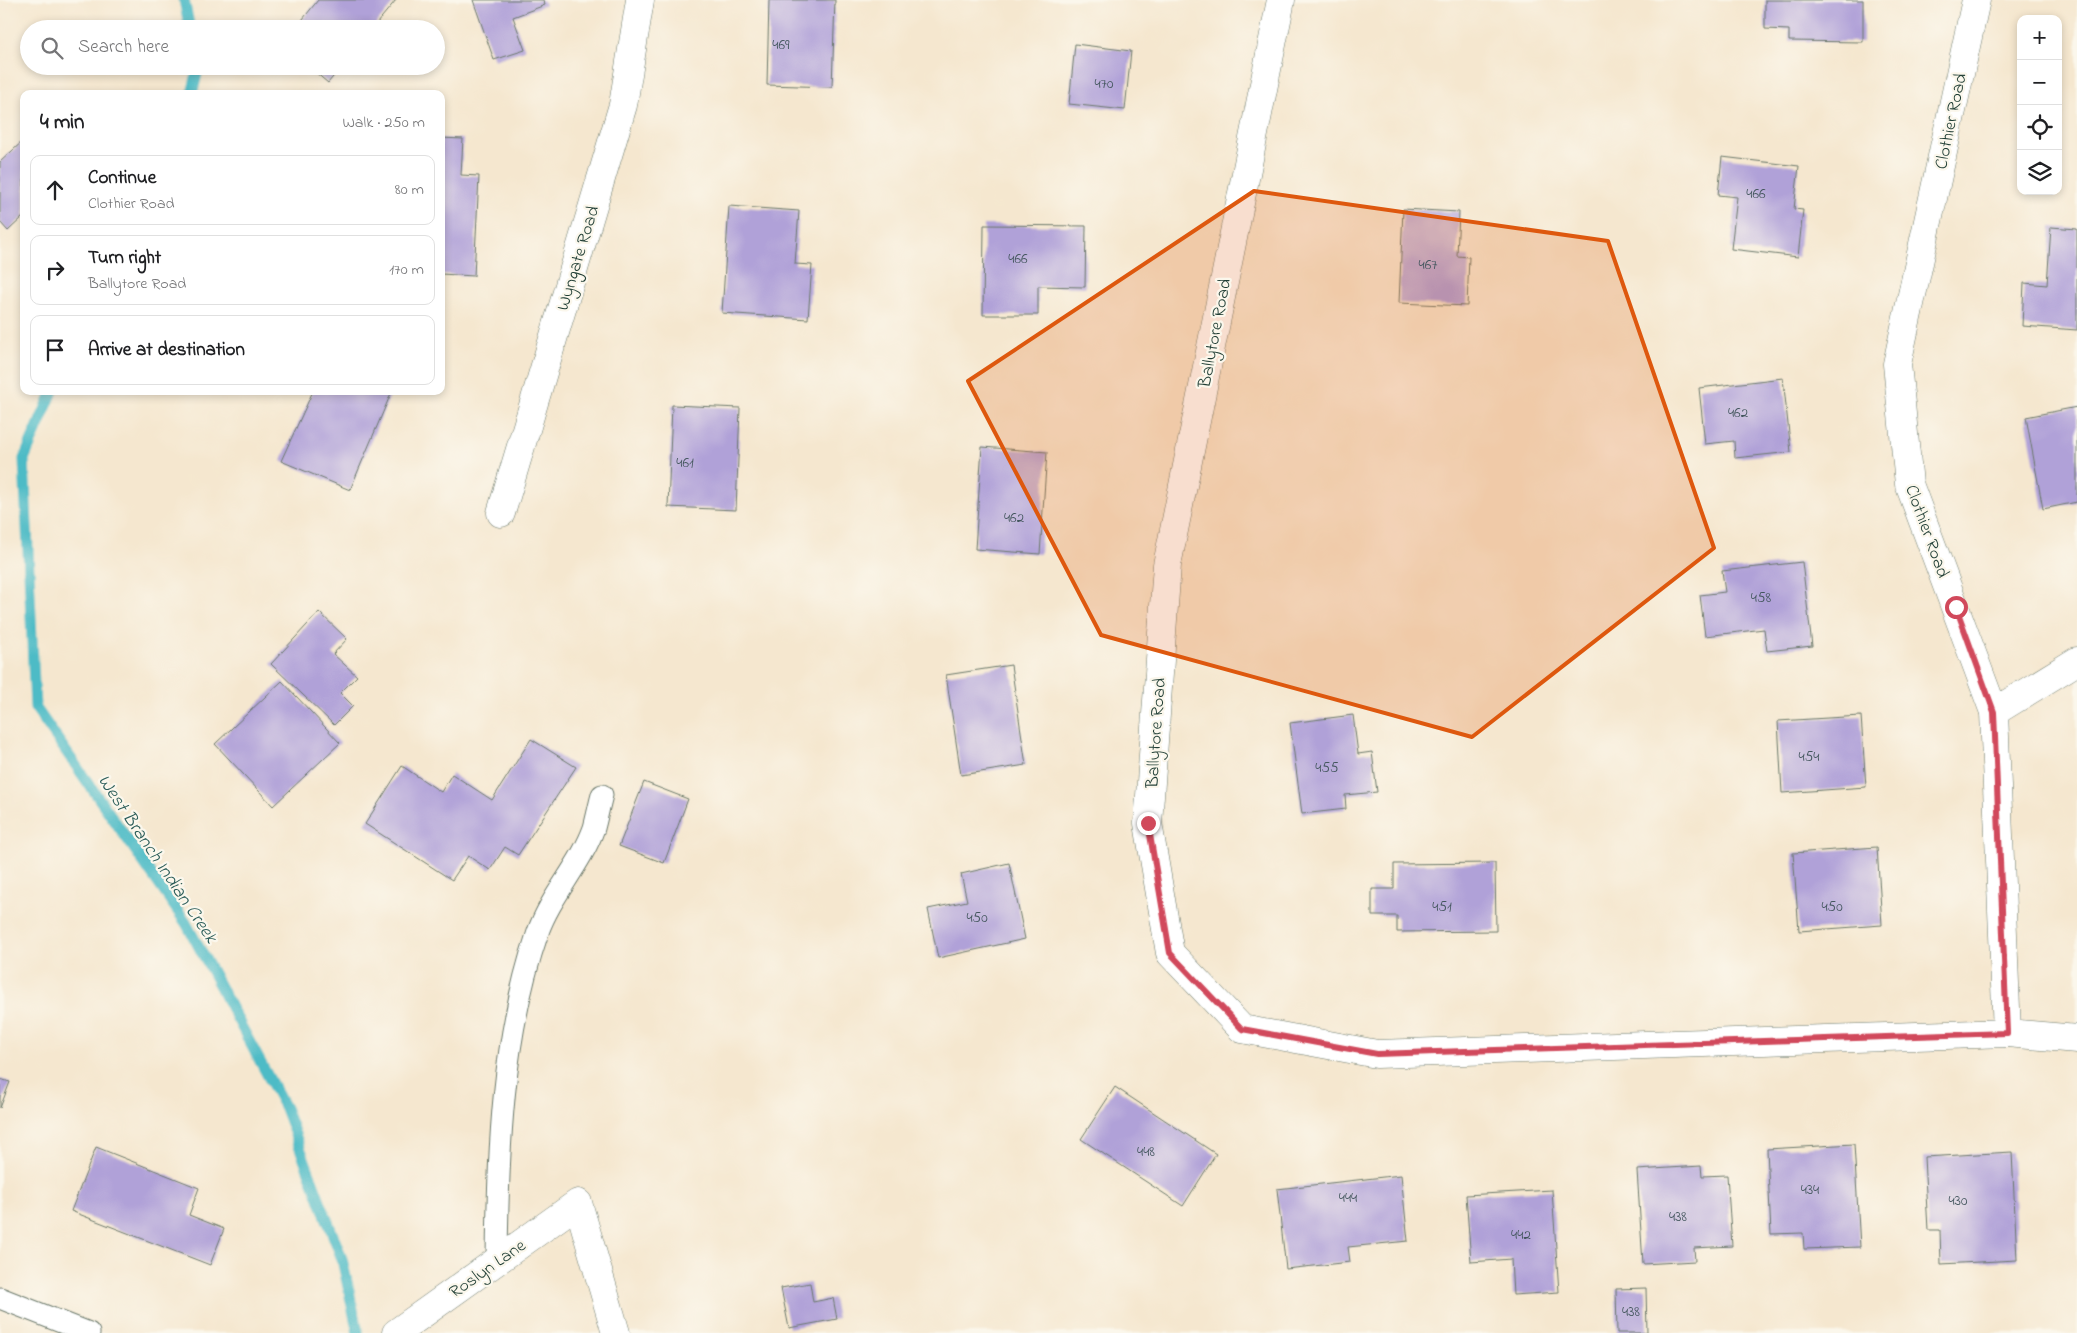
<!DOCTYPE html>
<html lang="en">
<head>
<meta charset="utf-8">
<style>
	:root { --surface:#fff; --page:#f6f6f6; --text:#202124; --muted:#757577; --line:#e0e0e0 }
	body { margin:0; font-family:"Indie Flower",sans-serif; background:var(--page); color:var(--text) }
	.controls { position:absolute; right:15px; top:15px; display:grid; overflow:hidden; border-radius:10px; box-shadow:0 2px 8px #0003 }
	.controls button { width:45px; height:45px; display:grid; place-items:center; padding:0; border:0; border-bottom:1px solid var(--line); background:var(--surface); color:var(--text); font:25px sans-serif }
	.stop { position:absolute; width:15px; height:15px; margin:-11px; border:4px solid #d1495b; border-radius:50%; background:#fff }
	.stop.end { background:#d1495b; border-color:#fff; box-shadow:0 1px 5px #0008 }
	.list { margin:0; padding:0; list-style:none }
	h2 { display:flex; justify-content:space-between; align-items:center; height:65px; margin:0; padding:0 20px; font-size:21px }
	h2 small { font-size:16px; font-weight:400; color:var(--muted) }
	.list li { display:grid; grid-template-columns:32px 1fr auto; gap:15px; align-items:center; box-sizing:border-box; height:70px; margin:0 10px 10px; padding:0 10px; border:1px solid var(--line); border-radius:10px }
	.list b { display:block; font-size:19px; white-space:nowrap }
	.list p { margin:0; font-size:16px; white-space:nowrap; color:var(--muted) }
	.list em { font-size:16px; font-style:normal; color:var(--muted) }
	.icon { flex:none; width:28px; height:28px; fill:none; stroke:currentColor; stroke-width:2; stroke-linecap:round; stroke-linejoin:round }
	.map { position:relative; flex:none; width:2077px; height:1333px; overflow:hidden }
	.search { position:absolute; background:var(--surface); box-shadow:0 2px 8px #0003; left:20px; top:20px; width:425px; height:55px; display:flex; align-items:center; gap:12px; box-sizing:border-box; padding:0 18px; border-radius:28px; color:var(--muted); font-size:19px }
	.panel { position:absolute; background:var(--surface); box-shadow:0 2px 8px #0003; left:20px; top:90px; width:425px; height:305px; border-radius:10px }
	.map>svg:first-child { display:block }
</style>
</head>
<body>
<div class="map">
<svg width="2077" height="1333" viewBox="0 0 2077 1333">
	<rect width="100%" height="100%" fill="#fbf7ec"/>
	<filter id="ink" filterUnits="userSpaceOnUse"><feTurbulence type="fractalNoise" baseFrequency=".02" numOctaves="2"/><feDisplacementMap in="SourceGraphic" scale="10" xChannelSelector="R" yChannelSelector="G"/><feConvolveMatrix kernelMatrix="1 2 1 2 8 2 1 2 1" color-interpolation-filters="sRGB"/></filter>
	<filter id="wash" filterUnits="userSpaceOnUse"><feTurbulence type="fractalNoise" baseFrequency=".0096" numOctaves="4" result="noise"/><feDisplacementMap in="SourceGraphic" scale="20" xChannelSelector="R" yChannelSelector="G"/><feGaussianBlur stdDeviation="1.12" result="paint"/><feColorMatrix in="noise" values="0 0 0 0 0 0 0 0 0 0 0 0 0 0 0 0 0 1.4 0 .05"/><feComposite in="paint" operator="in"/></filter>
	<g filter="url(#wash)">
		<rect width="100%" height="100%" fill="#f5e7cf"/>
		<g fill="none" stroke-linecap="round" stroke-linejoin="round">
			<!-- stream -->
			<g stroke="#4dbbc6" stroke-width="11">
				<path d="M184,0L190,29"/>
				<path d="M192,94L197,74L196,66"/>
				<path d="M53,391L24,459L35,707L186,923L285,1108L342,1259L358,1333"/>
			</g>
		</g>
		<g id="blocks">
			<!-- building -->
			<g fill="#b0a1d8">
				<path d="M318,0H396L372,29H295Z"/>
				<path d="M473,0H543L545,5L513,17L525,50L494,60Z"/>
				<path d="M769,0H835L832,87L767,85Z"/>
				<path d="M1765,0H1863V42L1789,41V30L1765,29Z"/>
				<path d="M1075,44L1131,51L1125,110L1069,104Z"/>
				<path d="M308,66H342L328,83Z"/>
				<path d="M441,138L463,139L461,175L479,176L474,276L441,274Z"/>
				<path d="M24,140V216L8,231L0,222V162Z"/>
				<path d="M1722,157L1799,166L1794,209L1803,210L1798,257L1731,249L1737,197L1718,195Z"/>
				<path d="M729,206L799,211L795,264L812,265L808,319L722,313Z"/>
				<path d="M1403,209L1459,212L1457,256L1469,257L1467,306L1399,303Z"/>
				<path d="M984,225L1086,226L1085,287L1038,286V315H983Z"/>
				<path d="M2051,227L2077,229V330L2022,326L2024,283L2047,285Z"/>
				<path d="M1783,378L1791,452L1735,458L1734,441L1705,444L1699,388Z"/>
				<path d="M313,391H392L350,490L281,461Z"/>
				<path d="M672,405L740,408L736,510L668,507Z"/>
				<path d="M2077,407V502L2043,509L2026,417Z"/>
				<path d="M982,447L1047,452L1040,554L975,549Z"/>
				<path d="M1802,562L1812,646L1767,651L1764,629L1705,636L1700,595L1725,592L1722,571Z"/>
				<path d="M319,612L347,639L333,654L357,676L340,693L353,706L334,725L271,664Z"/>
				<path d="M1011,665L1026,765L961,775L946,675Z"/>
				<path d="M282,681L340,743L273,806L215,744Z"/>
				<path d="M1353,715L1358,754L1372,752L1377,792L1345,795L1346,809L1302,814L1290,723Z"/>
				<path d="M1861,716L1866,787L1782,793L1778,721Z"/>
				<path d="M531,739L576,767L518,855L505,847L490,870L468,856L452,880L365,824L402,766L441,792L452,774L492,800Z"/>
				<path d="M644,782L688,799L664,863L619,846Z"/>
				<path d="M1877,847L1882,925L1799,931L1793,853Z"/>
				<path d="M1009,863L1025,939L938,958L928,909L967,901L961,874Z"/>
				<path d="M1495,863L1496,931L1397,932V916H1372V889H1394V864Z"/>
				<path d="M0,1079L10,1082L0,1108Z"/>
				<path d="M1115,1087L1216,1154L1183,1206L1081,1139Z"/>
				<path d="M1854,1144L1860,1247L1804,1249L1803,1233L1771,1234L1767,1149Z"/>
				<path d="M96,1147L199,1188L189,1215L224,1229L210,1265L71,1211Z"/>
				<path d="M2012,1152L2017,1260L1941,1264L1940,1230H1928L1924,1157Z"/>
				<path d="M1701,1166L1702,1176L1727,1175L1732,1246L1694,1248L1695,1261L1643,1264L1637,1170Z"/>
				<path d="M1401,1175L1408,1241L1348,1247L1350,1262L1286,1269L1277,1189Z"/>
				<path d="M1552,1190L1559,1292L1513,1295L1511,1259L1471,1262L1466,1195Z"/>
				<path d="M810,1283L813,1302L833,1298L837,1319L789,1328L781,1288Z"/>
				<path d="M1646,1288L1647,1333H1617L1616,1289Z"/>
			</g>
		</g>
	</g>
	<g filter="url(#ink)">
		<use href="#blocks" fill-opacity="0" stroke="#6a786a" stroke-width="1"/>
		<g fill="none" stroke-linecap="round" stroke-linejoin="round">
			<!-- lane casing -->
			<g stroke="#6a786a" stroke-width="23">
				<g id="lane">
					<path d="M497,1261C498,1150 502,1037 538,932C551,895 581,865 594,828C597,817 599,806 602,795"/>
					<path d="M0,1298L89,1333"/>
				</g>
			</g>
			<!-- street casing -->
			<g stroke="#6a786a" stroke-width="29">
				<g id="street">
					<path d="M1281,0L1167,565L1148,823L1170,953L1242,1029L1377,1054L2007,1033L2077,1039"/>
					<path d="M1976,0L1897,364L1909,484L1994,712L2007,1033"/>
					<path d="M501,513L623,105L640,0"/>
					<path d="M1994,712L2077,661"/>
					<path d="M396,1333L578,1203L616,1333"/>
				</g>
			</g>
			<!-- lane -->
			<use href="#lane" stroke="#fff" stroke-width="21"/>
			<!-- street -->
			<use href="#street" stroke="#fff" stroke-width="28"/>
		</g>
	</g>
	<g fill="none" stroke-linecap="round" stroke-linejoin="round" filter="url(#ink)">
		<!-- route -->
		<path stroke="#d1495b" stroke-width="6" d="M1148,823L1170,953L1242,1029L1377,1054L2007,1033L1994,712L1956,607"/>
	</g>
	<!-- marked area -->
	<path fill="#de580e" fill-opacity="0.2" stroke="#de580e" stroke-width="4" stroke-linejoin="round" d="M1254,191L1608,241L1714,548L1472,737L1101,635L968,381Z"/>
	<g text-anchor="middle" stroke-width="4.5" stroke-linejoin="round" paint-order="stroke">
		<!-- number labels -->
		<g font-size="15" fill="#43565d">
			<text x="781" y="49">469</text>
			<text x="1104" y="88">470</text>
			<text x="1756" y="198">466</text>
			<text x="1018" y="263">466</text>
			<text x="1428" y="269">467</text>
			<text x="1738" y="417">462</text>
			<text x="685" y="467">461</text>
			<text x="1014" y="522">462</text>
			<text x="1761" y="602">458</text>
			<text x="1809" y="761">454</text>
			<text x="1327" y="772">455</text>
			<text x="1442" y="911">451</text>
			<text x="1832" y="911">450</text>
			<text x="977" y="922">450</text>
			<text x="1146" y="1156">448</text>
			<text x="1810" y="1194">434</text>
			<text x="1348" y="1202">444</text>
			<text x="1958" y="1205">430</text>
			<text x="1678" y="1221">438</text>
			<text x="1521" y="1239">442</text>
			<text x="1631" y="1316">438</text>
		</g>
		<!-- street labels -->
		<g font-size="18" fill="#1f3d34" stroke="#fbf7ec">
			<text transform="translate(1950 121) rotate(-78)" y="6">Clothier Road</text>
			<text transform="translate(577 258) rotate(-73)" y="6">Wyngate Road</text>
			<text transform="translate(1214 333) rotate(-79)" y="6">Ballytore Road</text>
			<text transform="translate(1928 531) rotate(70)" y="6">Clothier Road</text>
			<text transform="translate(1155 733) rotate(-86)" y="6">Ballytore Road</text>
			<text transform="translate(487 1268) rotate(-35)" y="6">Roslyn Lane</text>
		</g>
		<!-- water labels -->
		<g font-size="19" font-style="italic" fill="#2a5c58" stroke="#fbf7ec">
			<text transform="translate(159 858) rotate(56)" y="7">West Branch Indian Creek</text>
		</g>
	</g>
</svg>
<div class="controls">
<button>+</button>
<button>−</button>
<button><svg class="icon" aria-label="locate" viewBox="0 0 24 24"><circle cx="12" cy="12" r="6"/><path d="M12 2v4M12 18v4M2 12h4M18 12h4"/></svg></button>
<button><svg class="icon" aria-label="layers" viewBox="0 0 24 24"><path d="M12 4l9 5-9 5-9-5zM3 14l9 5 9-5"/></svg></button>
</div>
<div class="stop" style="left:1956px;top:607px"></div>
<div class="stop end" style="left:1148px;top:823px"></div>
<div class="search"><svg class="icon" aria-label="search" viewBox="0 0 24 24"><circle cx="10" cy="10" r="6"/><path d="M15 15l6 6"/></svg>Search here</div>
<section class="panel">
<h2>4 min<small>Walk · 250 m</small></h2>
<ul class="list">
<li><svg class="icon" aria-label="ahead" viewBox="0 0 24 24"><path d="M12 20V5M6 11l6-6 6 6"/></svg><div><b>Continue</b><p>Clothier Road</p></div><em>80 m</em></li>
<li><svg class="icon" aria-label="right" viewBox="0 0 24 24"><path d="M7 20v-9h11M14 6l5 5-5 5"/></svg><div><b>Turn right</b><p>Ballytore Road</p></div><em>170 m</em></li>
<li><svg class="icon" aria-label="arrive" viewBox="0 0 24 24"><path d="M6 21V4h12l-3 4 3 4H6"/></svg><div><b>Arrive at destination</b></div></li>
</ul>
</section>
</div>
</body>
</html>
